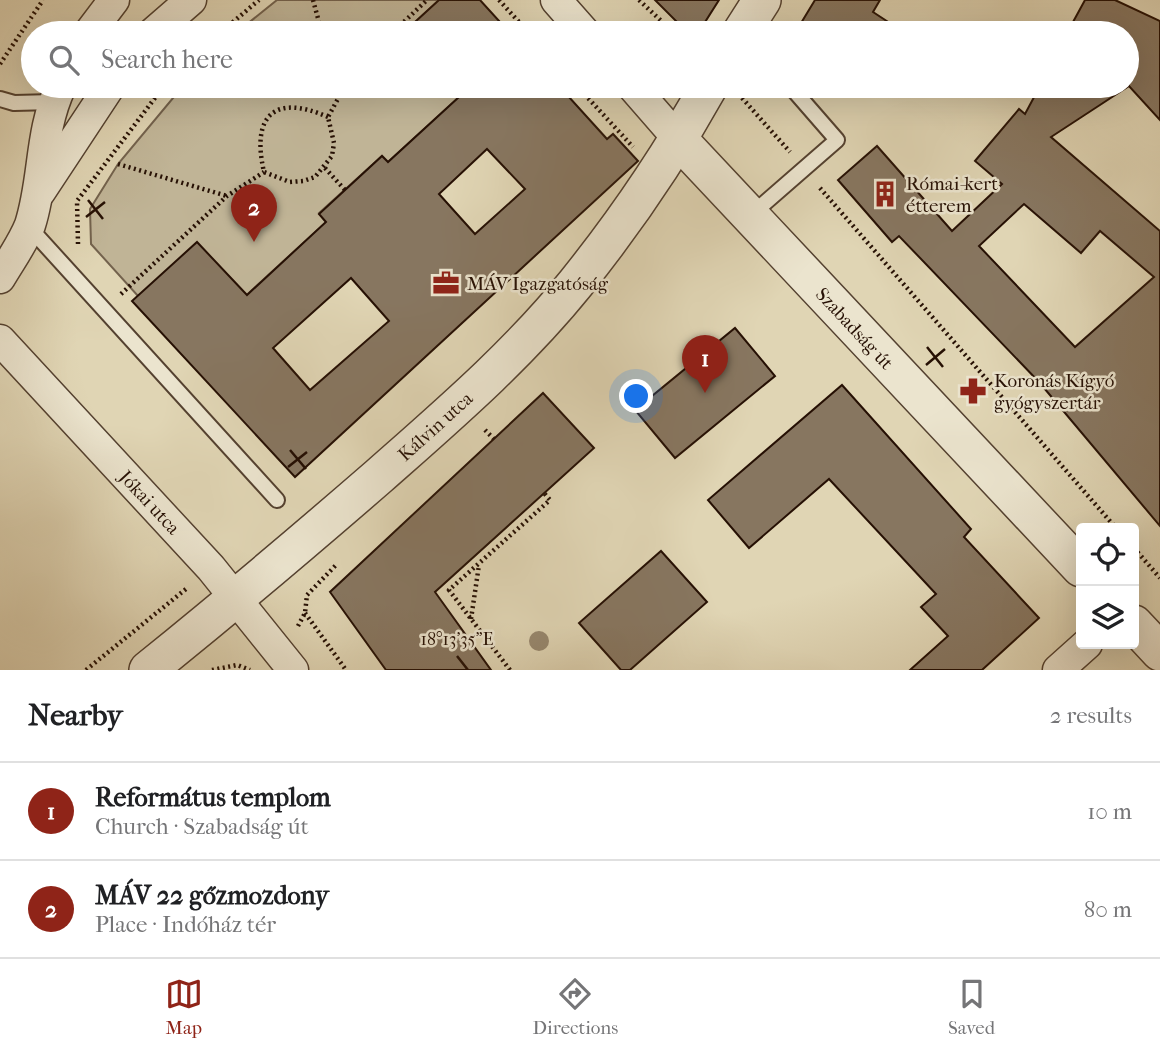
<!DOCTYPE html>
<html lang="en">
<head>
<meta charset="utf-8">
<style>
	:root { --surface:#fff; --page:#f6f6f6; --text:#202124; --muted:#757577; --line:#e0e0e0; --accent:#8f2418 }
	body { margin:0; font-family:"IM FELL French Canon",serif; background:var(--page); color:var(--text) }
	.controls { position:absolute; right:21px; bottom:21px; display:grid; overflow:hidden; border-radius:7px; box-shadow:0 7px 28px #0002 }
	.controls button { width:63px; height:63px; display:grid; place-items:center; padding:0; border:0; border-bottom:2px solid var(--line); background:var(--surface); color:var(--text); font:35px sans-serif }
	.you { position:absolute; left:637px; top:397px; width:24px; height:24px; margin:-18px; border:5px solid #fff; border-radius:50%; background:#1a73e8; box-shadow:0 0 0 10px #1a73e833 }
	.badge { display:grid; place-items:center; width:46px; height:46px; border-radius:50%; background:var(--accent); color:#fff; font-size:23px; font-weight:700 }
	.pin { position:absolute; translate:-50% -58px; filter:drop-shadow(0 2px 4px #0008) }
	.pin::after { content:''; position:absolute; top:37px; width:24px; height:21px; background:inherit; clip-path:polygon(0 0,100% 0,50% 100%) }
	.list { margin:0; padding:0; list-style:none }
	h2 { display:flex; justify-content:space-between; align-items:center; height:91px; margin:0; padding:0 28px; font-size:30px }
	h2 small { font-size:23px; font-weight:400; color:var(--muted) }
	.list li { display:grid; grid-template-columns:46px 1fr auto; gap:21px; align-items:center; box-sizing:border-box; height:98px; padding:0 28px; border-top:2px solid var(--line) }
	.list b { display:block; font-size:26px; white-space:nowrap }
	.list p { margin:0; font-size:23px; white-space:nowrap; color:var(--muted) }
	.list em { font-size:23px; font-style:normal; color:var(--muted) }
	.icon { flex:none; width:38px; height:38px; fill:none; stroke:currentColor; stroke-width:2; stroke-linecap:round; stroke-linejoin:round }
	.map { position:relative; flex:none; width:1160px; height:670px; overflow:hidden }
	.search { position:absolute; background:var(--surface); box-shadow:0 7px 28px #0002; left:21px; right:21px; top:21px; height:77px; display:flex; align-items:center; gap:18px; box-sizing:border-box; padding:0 24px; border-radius:38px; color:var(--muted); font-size:26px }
	.sheet { height:287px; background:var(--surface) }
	nav { display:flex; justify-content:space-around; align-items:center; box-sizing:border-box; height:98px; border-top:2px solid var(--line); background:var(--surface); font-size:19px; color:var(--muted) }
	nav a { display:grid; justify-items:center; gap:4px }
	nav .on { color:var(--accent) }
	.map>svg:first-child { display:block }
</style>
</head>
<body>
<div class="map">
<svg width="1160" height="670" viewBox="0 0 1160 670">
	<rect width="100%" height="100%" fill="#e0d5b4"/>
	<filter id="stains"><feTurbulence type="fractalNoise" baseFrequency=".00286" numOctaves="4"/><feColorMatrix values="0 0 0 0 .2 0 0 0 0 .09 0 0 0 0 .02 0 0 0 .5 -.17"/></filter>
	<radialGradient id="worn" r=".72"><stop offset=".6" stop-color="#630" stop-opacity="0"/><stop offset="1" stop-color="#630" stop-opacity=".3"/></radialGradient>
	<!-- green -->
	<g fill="#c0b496" stroke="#73624d" stroke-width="2">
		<path d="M277,0H439L415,22L424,33H236Z"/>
		<path d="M183,86H471L388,162L382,156L319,213L326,222L239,302L138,296L91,244L90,209L118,164Z"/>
	</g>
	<!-- building -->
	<g fill="#877660" stroke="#261004" stroke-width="2" fill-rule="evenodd">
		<path d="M439,0H480L510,33H403Z"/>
		<path d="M655,0H719L700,30L687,32Z"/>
		<path d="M815,0H880L873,12L905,33H795Z"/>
		<path d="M1085,0H1115L1160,21V120L1129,86L1051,137L1160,231V526L1039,382L899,236L892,242L838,180L877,146L952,231L1002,184L975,161L1019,109L1025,114L1040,86H1129L1127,33H1067ZM1024,204L1081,253L1100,231L1154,277L1075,347L979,246Z"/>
		<path d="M471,86H559L607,139L613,134L638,161L295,477L132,301L197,242L247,295L326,222L319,214L382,156L388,162ZM487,149L525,189L475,234L439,194ZM351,278L389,321L310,390L273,348Z"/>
		<path d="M735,328L775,376L675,458L635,410Z"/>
		<path d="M842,385L971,529L964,537L1039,618L982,670H910L948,636L921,607L936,594L829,479L749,548L708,500Z"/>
		<path d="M543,393L594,448L435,592L491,670H386L330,592Z"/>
		<path d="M661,551L707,602L630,670H621L579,623Z"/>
	</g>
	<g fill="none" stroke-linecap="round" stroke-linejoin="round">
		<!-- service casing -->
		<g stroke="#544130" stroke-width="18">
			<g id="service">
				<path d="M0,99L14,103L53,102"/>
				<path d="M751,215L837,140L790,86"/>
				<path d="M29,227L277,500"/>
			</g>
		</g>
		<!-- minor casing -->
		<g stroke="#544130" stroke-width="33">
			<g id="minor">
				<path d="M556,0L585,33"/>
				<path d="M89,33L114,0"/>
				<path d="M153,33L191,0"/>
				<path d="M632,86L679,140"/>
				<path d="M40,192L110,86"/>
				<path d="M0,278C10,261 23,243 30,225C45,178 39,133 61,86"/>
				<path d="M0,340L211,568L293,670"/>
				<path d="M1058,670L1087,644"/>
			</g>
		</g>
		<!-- tertiary casing -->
		<g stroke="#544130" stroke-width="40">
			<g id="tertiary">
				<path d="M741,33L762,0"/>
				<path d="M679,140L1081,568"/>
				<path d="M1134,624L1160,652"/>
				<path d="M148,670C226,607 303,542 379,476C448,415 518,355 576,283C626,221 670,156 709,86"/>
			</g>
		</g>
		<!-- path -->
		<g stroke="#261004" stroke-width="4.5" stroke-dasharray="2 3.5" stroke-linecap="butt">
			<path d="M313,0L322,33"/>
			<path d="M499,0L529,33"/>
			<path d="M639,0L674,33"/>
			<path d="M220,33L259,0"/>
			<path d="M392,33L427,0"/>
			<path d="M0,64L43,0"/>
			<path d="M577,86L633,147"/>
			<path d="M742,98L790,152"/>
			<path d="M328,117C274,93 251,116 264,172L290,182L303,181L315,177L332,156L334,143L328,117L345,86"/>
			<path d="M118,164L227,196"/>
			<path d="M325,168L345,190"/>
			<path d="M820,188L1116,528"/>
			<path d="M78,244L77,201L164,86"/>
			<path d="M121,294L227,196L264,172"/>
			<path d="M485,430L494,439"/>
			<path d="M1134,548L1160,578"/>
			<path d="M305,613L346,670"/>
			<path d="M471,619L479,565"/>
			<path d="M298,626L305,613L307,595L337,564"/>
			<path d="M86,670L186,589"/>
			<path d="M212,670L237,665L250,670"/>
			<path d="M510,670L449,590L550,500L544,493"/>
		</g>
		<!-- service -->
		<use href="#service" stroke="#ebe4ce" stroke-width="14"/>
		<!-- minor -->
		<use href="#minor" stroke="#ebe4ce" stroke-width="30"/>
		<!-- tertiary -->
		<use href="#tertiary" stroke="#ebe4ce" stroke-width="37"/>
	</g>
	<!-- trees -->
	<circle fill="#97886f" cx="539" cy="641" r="10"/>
	<!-- ticks -->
	<path fill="none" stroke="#261004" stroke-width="2.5" d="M88,200L103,219M86,217L105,202M927,347L943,367M926,365L945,349M290,450L306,469M288,467L307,452M457,656L468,670"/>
	<!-- icons -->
	<defs>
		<g id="building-bare" transform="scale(2.1)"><path d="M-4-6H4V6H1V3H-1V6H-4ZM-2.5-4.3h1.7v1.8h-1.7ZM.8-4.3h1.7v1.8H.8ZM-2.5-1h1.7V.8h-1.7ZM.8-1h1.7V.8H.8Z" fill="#8f2418" stroke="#ebe4ce" stroke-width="2.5" paint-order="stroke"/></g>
		<g id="office-bare" transform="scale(2.1)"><path d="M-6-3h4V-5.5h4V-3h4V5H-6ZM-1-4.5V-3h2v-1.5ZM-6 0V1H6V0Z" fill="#8f2418" stroke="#ebe4ce" stroke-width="2.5" paint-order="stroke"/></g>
		<g id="pharmacy-bare" transform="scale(2.1)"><path d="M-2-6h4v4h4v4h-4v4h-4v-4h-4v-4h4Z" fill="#8f2418" stroke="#ebe4ce" stroke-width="2.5" paint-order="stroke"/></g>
	</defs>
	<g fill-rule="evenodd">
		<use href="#building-bare" x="885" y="194"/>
		<use href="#office-bare" x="446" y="283"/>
		<use href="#pharmacy-bare" x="973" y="391"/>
	</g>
	<g text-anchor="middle" stroke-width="5" stroke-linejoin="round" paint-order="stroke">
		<!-- poi labels -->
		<g font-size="19" fill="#261004" stroke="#ebe4ce" text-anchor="start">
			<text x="906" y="190">Római-kert<tspan x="906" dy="22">étterem</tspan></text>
			<text x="467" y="290">MÁV Igazgatóság</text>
			<text x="994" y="387">Koronás Kígyó<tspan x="994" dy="22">gyógyszertár</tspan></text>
		</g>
		<!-- street labels -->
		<g font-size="19" fill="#261004" stroke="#ebe4ce">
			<text transform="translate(855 328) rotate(47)" y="7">Szabadság út</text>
			<text transform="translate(435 426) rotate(-42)" y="7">Kálvin utca</text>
			<text transform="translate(150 502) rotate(47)" y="7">Jókai utca</text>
		</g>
	</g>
	<g font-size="18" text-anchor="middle" fill="#261004" stroke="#ebe4ce" stroke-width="5" stroke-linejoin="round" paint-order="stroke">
		<text x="457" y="645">18°13'35"E</text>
	</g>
	<rect width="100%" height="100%" filter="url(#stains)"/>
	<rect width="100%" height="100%" fill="url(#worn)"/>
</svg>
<div class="controls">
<button><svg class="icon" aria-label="locate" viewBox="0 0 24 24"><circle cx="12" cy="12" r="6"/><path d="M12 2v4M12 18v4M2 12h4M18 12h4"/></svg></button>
<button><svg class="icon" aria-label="layers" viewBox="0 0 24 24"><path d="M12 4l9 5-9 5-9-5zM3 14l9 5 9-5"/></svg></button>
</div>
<div class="you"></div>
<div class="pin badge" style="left:705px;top:393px">1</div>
<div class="pin badge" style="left:254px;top:242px">2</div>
<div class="search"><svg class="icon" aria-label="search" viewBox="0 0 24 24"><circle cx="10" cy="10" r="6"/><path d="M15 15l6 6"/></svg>Search here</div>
</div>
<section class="sheet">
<h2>Nearby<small>2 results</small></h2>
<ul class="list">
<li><span class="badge">1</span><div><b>Református templom</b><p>Church · Szabadság út</p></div><em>10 m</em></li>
<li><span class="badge">2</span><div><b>MÁV 22 gőzmozdony</b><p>Place · Indóház tér</p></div><em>80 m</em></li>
</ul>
</section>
<nav>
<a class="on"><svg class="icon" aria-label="map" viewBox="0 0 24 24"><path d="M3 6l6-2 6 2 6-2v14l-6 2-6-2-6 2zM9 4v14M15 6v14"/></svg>Map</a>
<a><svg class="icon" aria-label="directions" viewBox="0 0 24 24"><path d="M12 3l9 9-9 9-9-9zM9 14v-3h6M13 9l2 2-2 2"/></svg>Directions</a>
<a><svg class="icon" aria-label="saved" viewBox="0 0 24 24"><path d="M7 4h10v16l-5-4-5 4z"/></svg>Saved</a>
</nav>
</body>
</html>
